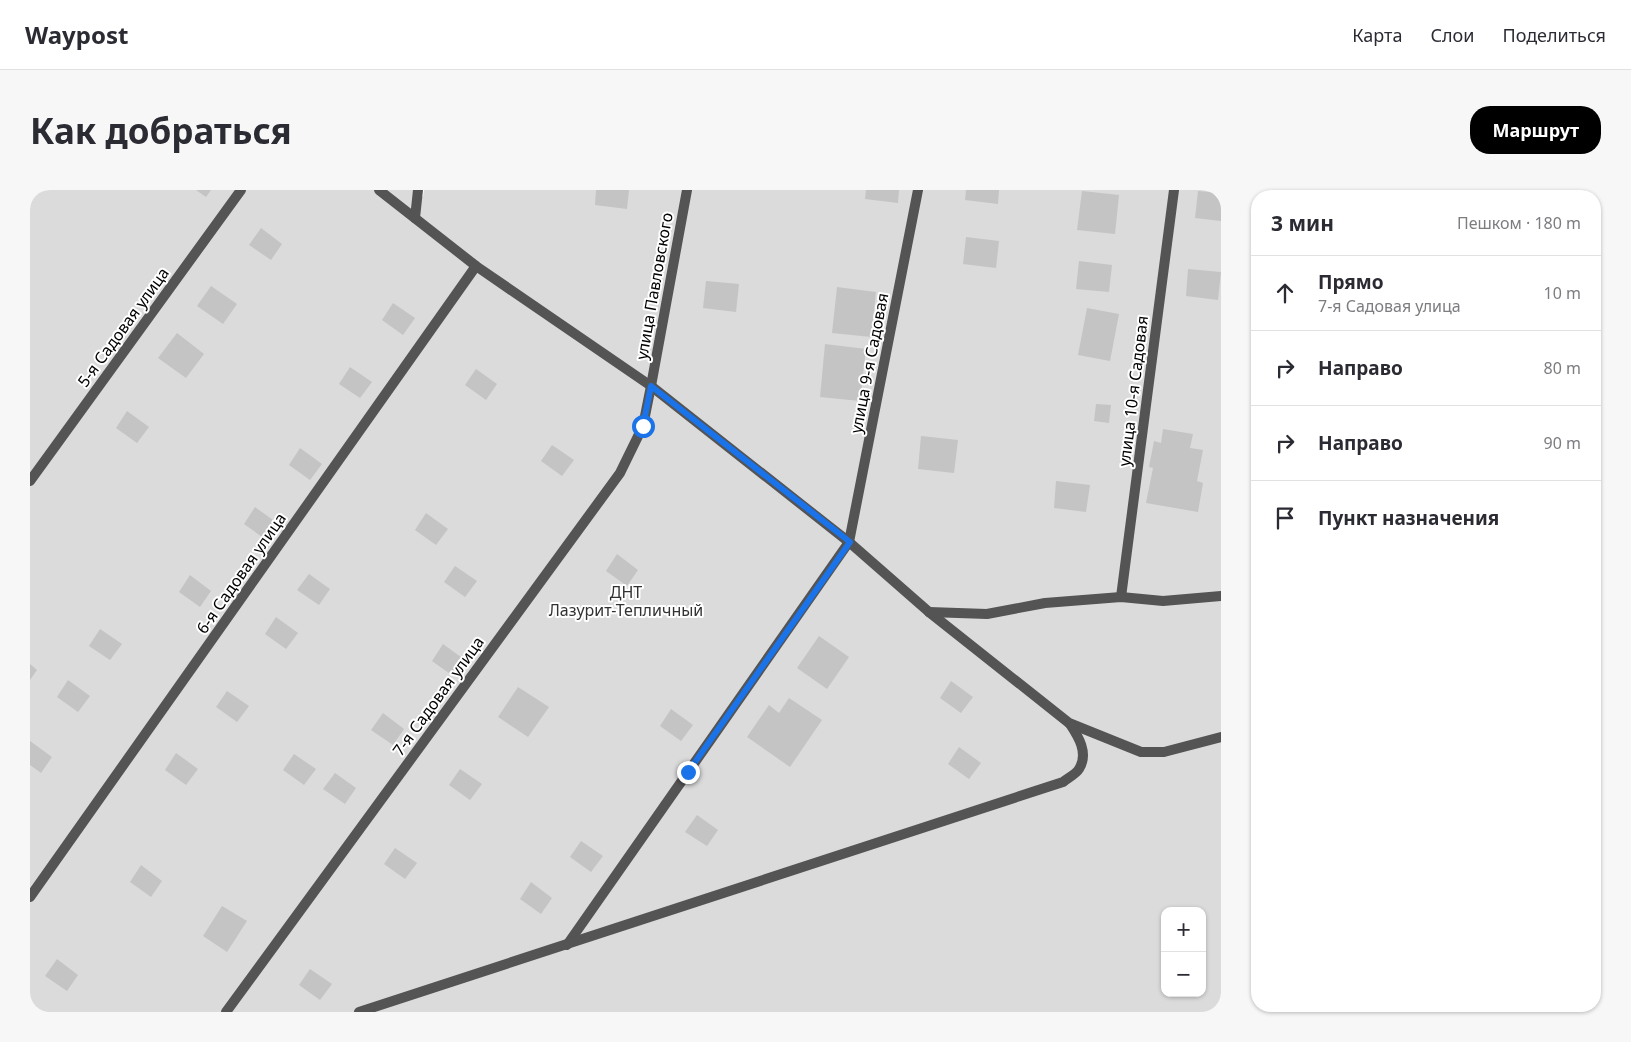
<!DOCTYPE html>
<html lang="ru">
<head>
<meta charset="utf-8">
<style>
	:root { --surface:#fff; --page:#f7f7f7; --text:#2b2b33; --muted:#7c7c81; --line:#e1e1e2; --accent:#000 }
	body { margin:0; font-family:"Noto Sans",sans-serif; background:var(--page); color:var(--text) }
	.controls { position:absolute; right:15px; bottom:15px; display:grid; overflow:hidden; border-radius:10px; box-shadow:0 1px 4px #0004 }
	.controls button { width:45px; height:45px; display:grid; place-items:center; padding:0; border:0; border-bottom:1px solid var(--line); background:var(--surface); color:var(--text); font:25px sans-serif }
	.stop { position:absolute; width:15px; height:15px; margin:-11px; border:4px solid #1a73e8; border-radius:50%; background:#fff }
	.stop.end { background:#1a73e8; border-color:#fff; box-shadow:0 1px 5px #0008 }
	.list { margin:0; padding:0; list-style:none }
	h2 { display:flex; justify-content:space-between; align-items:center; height:65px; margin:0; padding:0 20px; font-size:21px }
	h2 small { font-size:16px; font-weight:400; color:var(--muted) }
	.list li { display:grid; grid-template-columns:32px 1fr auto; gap:15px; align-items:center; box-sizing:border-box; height:75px; padding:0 20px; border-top:1px solid var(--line) }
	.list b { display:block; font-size:19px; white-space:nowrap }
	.list p { margin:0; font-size:16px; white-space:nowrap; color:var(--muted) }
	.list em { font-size:16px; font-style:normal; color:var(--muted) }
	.icon { flex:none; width:28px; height:28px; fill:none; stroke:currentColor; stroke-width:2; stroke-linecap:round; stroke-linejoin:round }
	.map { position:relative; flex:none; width:1191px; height:822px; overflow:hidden; border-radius:20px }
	header { display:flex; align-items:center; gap:30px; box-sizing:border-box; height:70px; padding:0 25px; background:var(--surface); border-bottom:1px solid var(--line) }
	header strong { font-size:24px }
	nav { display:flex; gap:28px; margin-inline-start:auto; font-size:18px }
	.intro { display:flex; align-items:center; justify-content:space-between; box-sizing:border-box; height:120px; padding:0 30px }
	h1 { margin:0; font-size:35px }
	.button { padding:12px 22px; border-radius:20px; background:var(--accent); color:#fff; font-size:18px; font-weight:700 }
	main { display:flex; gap:30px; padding:0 30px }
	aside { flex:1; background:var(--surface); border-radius:20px; box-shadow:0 1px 4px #0004 }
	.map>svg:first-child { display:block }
</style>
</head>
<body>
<header>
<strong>Waypost</strong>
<nav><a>Карта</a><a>Слои</a><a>Поделиться</a></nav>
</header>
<div class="intro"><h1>Как добраться</h1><a class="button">Маршрут</a></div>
<main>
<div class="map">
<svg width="1191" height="822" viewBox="0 0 1191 822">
	<rect width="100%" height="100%" fill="#fff"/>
	<!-- green -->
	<path fill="#dbdbdb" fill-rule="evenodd" d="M0,0H385L393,7L394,0H1191V822H0ZM1135,721H1172V803H1135Z"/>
	<!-- building -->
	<g fill="#c4c4c4">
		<path d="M166,0H181L176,7Z"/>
		<path d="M566,0H599L597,19L565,15Z"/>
		<path d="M836,0H869L868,13L835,9Z"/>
		<path d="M936,0H969L968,14L935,10Z"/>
		<path d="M1052,1L1089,5L1085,44L1047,40Z"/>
		<path d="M1168,1L1191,3V31L1165,28Z"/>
		<path d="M231,38L252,54L241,70L219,55Z"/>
		<path d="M936,47L969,51L966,78L933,74Z"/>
		<path d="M1049,71L1082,75L1079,102L1046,99Z"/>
		<path d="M1158,79L1191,82L1188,110L1156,106Z"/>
		<path d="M676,91L709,94L706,122L673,118Z"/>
		<path d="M181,96L207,114L193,134L167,116Z"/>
		<path d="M807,97L846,102L841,147L802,143Z"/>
		<path d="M363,113L385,128L373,145L352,130Z"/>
		<path d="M1057,118L1089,124L1080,171L1048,165Z"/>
		<path d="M147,143L174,164L156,188L128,168Z"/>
		<path d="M795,154L836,159L830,211L790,207Z"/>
		<path d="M320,177L342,192L330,208L309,194Z"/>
		<path d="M446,179L467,194L456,210L435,195Z"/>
		<path d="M1066,214L1081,215L1079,233L1064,231Z"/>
		<path d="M97,221L119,237L107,253L86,238Z"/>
		<path d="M1133,239L1163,244L1160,258L1173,260L1167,291L1173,293L1168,322L1116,313L1123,278L1119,277L1124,251L1131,253Z"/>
		<path d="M891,246L928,250L924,283L888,279Z"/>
		<path d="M522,255L544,270L532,286L511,271Z"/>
		<path d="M270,258L292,274L280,290L259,275Z"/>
		<path d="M1026,291L1060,295L1056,322L1024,318Z"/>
		<path d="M225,317L247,333L235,349L214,334Z"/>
		<path d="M396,323L418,339L406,355L385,340Z"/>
		<path d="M587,364L608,380L597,396L576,381Z"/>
		<path d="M425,376L447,391L435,407L414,392Z"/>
		<path d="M279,384L300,399L289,415L267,400Z"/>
		<path d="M160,385L181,401L170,417L149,402Z"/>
		<path d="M246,427L268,443L256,459L235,444Z"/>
		<path d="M70,439L92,454L80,470L59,456Z"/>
		<path d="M789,446L819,467L797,499L767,478Z"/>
		<path d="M413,454L435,470L423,486L402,471Z"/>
		<path d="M0,474L7,480L0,490Z"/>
		<path d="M38,490L60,506L48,522L27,507Z"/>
		<path d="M921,491L943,507L931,523L910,508Z"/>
		<path d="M488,497L519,517L498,547L468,527Z"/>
		<path d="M197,501L219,516L207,532L186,517Z"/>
		<path d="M759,508L792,530L760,577L717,547L739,515L749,523Z"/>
		<path d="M641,519L663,535L651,551L630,536Z"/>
		<path d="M353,523L374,539L363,555L341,540Z"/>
		<path d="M0,551L22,567L11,583L0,575Z"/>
		<path d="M929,557L951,573L939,589L918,574Z"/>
		<path d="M146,563L168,579L156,595L135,580Z"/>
		<path d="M264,564L286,579L274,595L253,580Z"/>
		<path d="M430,579L452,594L440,610L419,595Z"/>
		<path d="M305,583L326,598L315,614L293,599Z"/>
		<path d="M667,625L688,640L677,656L655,642Z"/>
		<path d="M551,651L573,666L561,682L540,667Z"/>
		<path d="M365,658L387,673L375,689L354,674Z"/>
		<path d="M111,675L132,691L121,707L100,692Z"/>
		<path d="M501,692L522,708L511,724L490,709Z"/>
		<path d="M192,716L217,731L197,762L173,746Z"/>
		<path d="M27,769L48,785L37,801L15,786Z"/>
		<path d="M280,779L302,794L290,810L269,795Z"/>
	</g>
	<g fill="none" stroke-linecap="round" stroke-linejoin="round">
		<!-- street -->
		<g stroke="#545454" stroke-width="10">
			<path d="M349,0L446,76L621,196L819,352L899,422L1039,533L1111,562H1134L1191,547"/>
			<path d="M385,28L388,0"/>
			<path d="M0,291L211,0"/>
			<path d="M1091,407L1144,0"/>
			<path d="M899,422L957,424L1015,413L1091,407L1133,411L1191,406"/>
			<path d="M0,707L446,76"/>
			<path d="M537,755L819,352L888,0"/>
			<path d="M196,822L590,283L613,236L621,196L657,0"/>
			<path d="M329,822L1033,592C1038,588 1046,584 1049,579C1059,563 1048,546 1040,534"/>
		</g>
	</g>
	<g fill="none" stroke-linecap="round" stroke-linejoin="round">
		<!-- route -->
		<path stroke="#1a73e8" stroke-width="6" d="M613,236L621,196L820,352L658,582"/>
	</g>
	<g text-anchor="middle" stroke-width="4" stroke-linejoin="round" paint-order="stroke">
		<!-- street labels -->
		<g font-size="16" fill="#000" stroke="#fff">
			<text transform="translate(624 96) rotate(-80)" y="6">улица Павловского</text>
			<text transform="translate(93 137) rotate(-54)" y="6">5-я Садовая улица</text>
			<text transform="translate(839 173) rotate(-79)" y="6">улица 9-я Садовая</text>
			<text transform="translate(1103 201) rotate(-83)" y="6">улица 10-я Садовая</text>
			<text transform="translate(211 383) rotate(-55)" y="6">6-я Садовая улица</text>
			<text transform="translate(408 506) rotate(-54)" y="6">7-я Садовая улица</text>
		</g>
		<!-- park labels -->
		<g font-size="16" fill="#323232" stroke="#fff">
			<text x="596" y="408">ДНТ<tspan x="596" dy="18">Лазурит-Тепличный</tspan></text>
		</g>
	</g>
</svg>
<div class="controls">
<button>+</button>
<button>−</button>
</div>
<div class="stop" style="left:613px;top:236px"></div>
<div class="stop end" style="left:658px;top:582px"></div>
</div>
<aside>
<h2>3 мин<small>Пешком · 180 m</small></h2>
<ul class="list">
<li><svg class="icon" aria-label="ahead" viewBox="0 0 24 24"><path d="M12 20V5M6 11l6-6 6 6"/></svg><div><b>Прямо</b><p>7-я Садовая улица</p></div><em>10 m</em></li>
<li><svg class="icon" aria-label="right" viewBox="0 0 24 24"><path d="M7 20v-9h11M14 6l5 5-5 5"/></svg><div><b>Направо</b></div><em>80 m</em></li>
<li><svg class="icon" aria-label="right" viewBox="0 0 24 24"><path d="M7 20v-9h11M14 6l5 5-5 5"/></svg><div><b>Направо</b></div><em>90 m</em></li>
<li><svg class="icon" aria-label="arrive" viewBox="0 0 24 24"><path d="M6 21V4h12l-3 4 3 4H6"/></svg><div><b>Пункт назначения</b></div></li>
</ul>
</aside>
</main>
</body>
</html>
